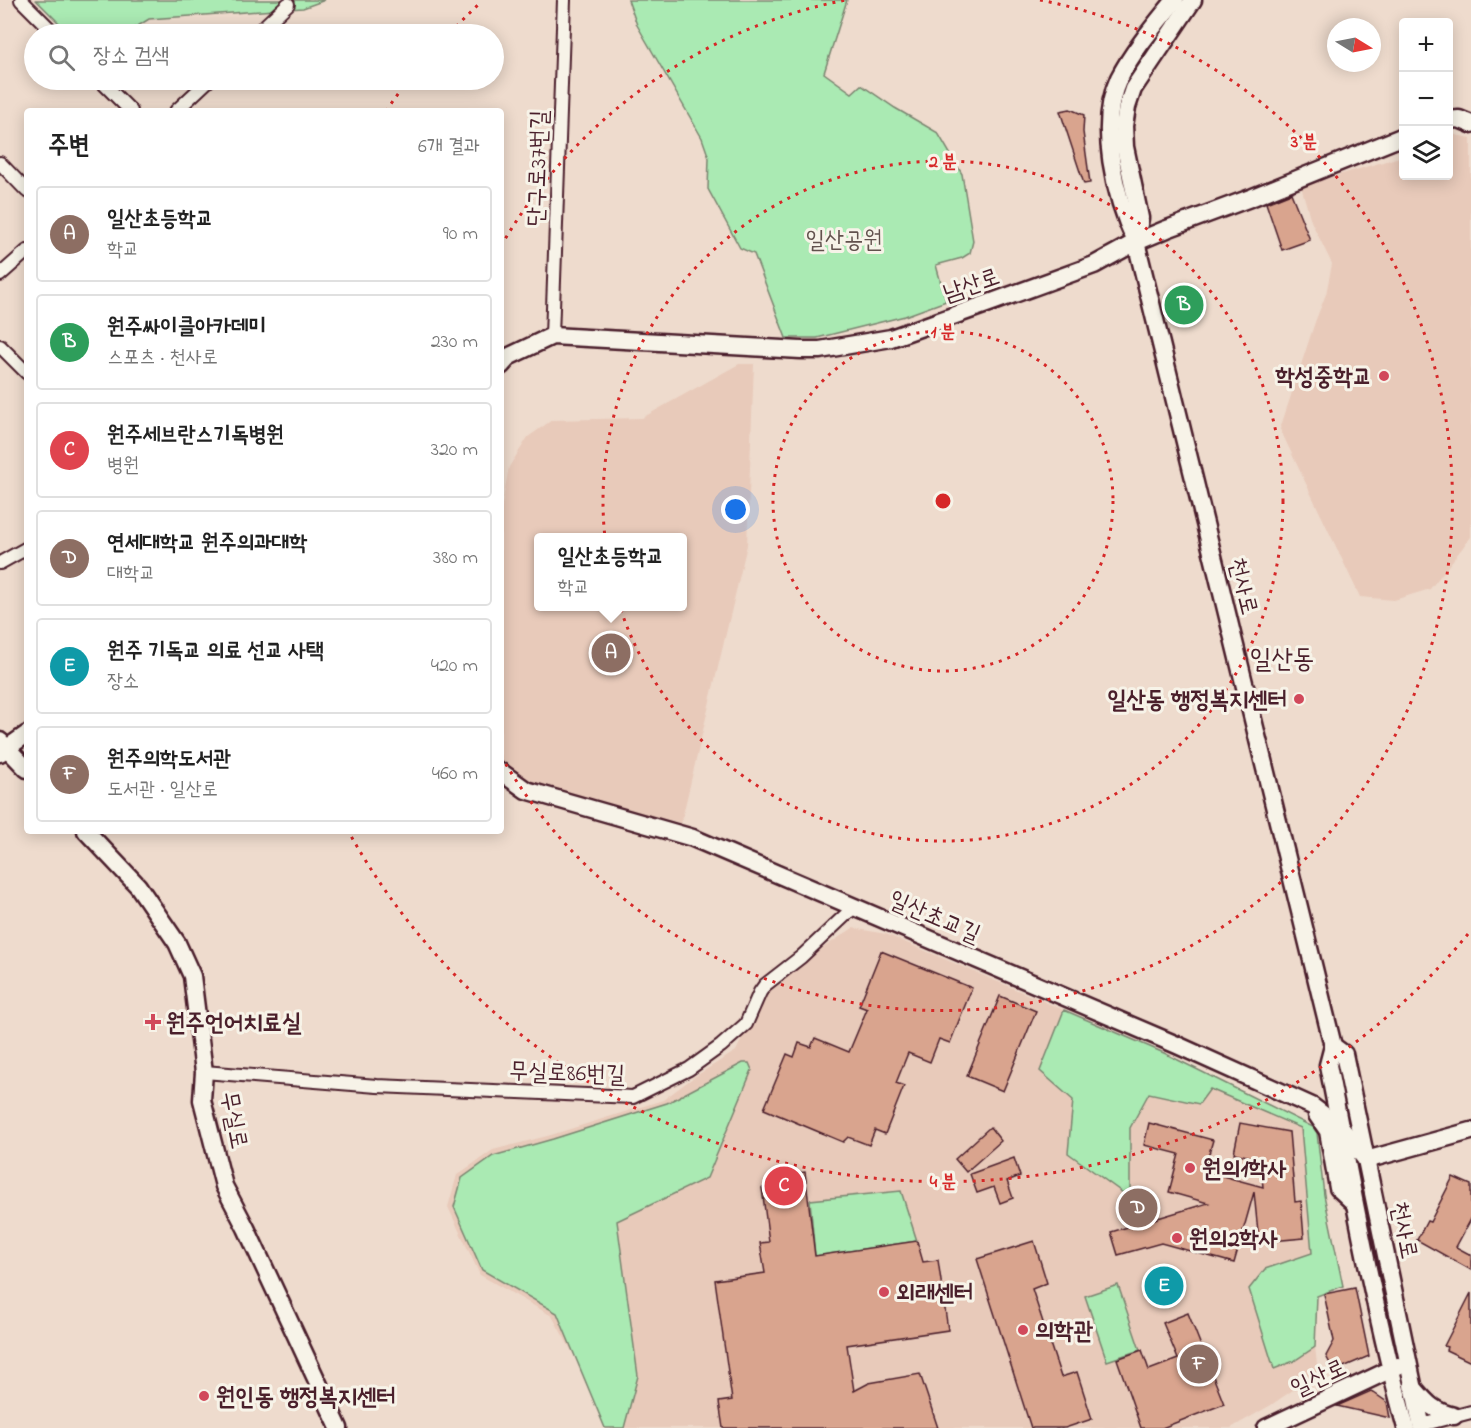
<!DOCTYPE html>
<html lang="ko">
<head>
<meta charset="utf-8">
<style>
	:root { --surface:#fff; --page:#f2f2f2; --text:#222; --muted:#767676; --line:#e0e0e0; --accent:#d93025 }
	body { margin:0; font-family:"Indie Flower","Poor Story",sans-serif; background:var(--page); color:var(--text) }
	.controls { position:absolute; right:18px; top:18px; display:grid; overflow:hidden; border-radius:6px; box-shadow:0 3px 15px #0003 }
	.controls button { width:54px; height:54px; display:grid; place-items:center; padding:0; border:0; border-bottom:2px solid var(--line); background:var(--surface); color:var(--text); font:30px sans-serif }
	.compass { position:absolute; left:1327px; top:18px; width:54px; height:54px; border-radius:50%; background:var(--surface); box-shadow:0 3px 15px #0003; rotate:100deg }
	.you { position:absolute; left:736px; top:510px; width:21px; height:21px; margin:-15px; border:4px solid #fff; border-radius:50%; background:#1a73e8; box-shadow:0 0 0 9px #1a73e833 }
	.badge { display:grid; place-items:center; width:39px; height:39px; border-radius:50%; background:var(--accent); color:#fff; font-size:20px; font-weight:700 }
	.pin { position:absolute; translate:-50% -50%; border:3px solid #fff; box-shadow:0 2px 6px #0006 }
	.popup { position:absolute; left:534px; top:533px; width:153px; height:78px; box-sizing:border-box; display:grid; place-content:center; border-radius:6px; background:var(--surface); filter:drop-shadow(0 2px 4px #0005); font-size:20px; white-space:nowrap; color:var(--muted) }
	.popup b { font-size:22px; color:var(--text) }
	.popup::after { content:''; position:absolute; left:50%; top:100%; margin-left:-12px; border:12px solid transparent; border-top-color:var(--surface) }
	.list { margin:0; padding:0; list-style:none }
	h2 { display:flex; justify-content:space-between; align-items:center; height:78px; margin:0; padding:0 24px; font-size:26px }
	h2 small { font-size:20px; font-weight:400; color:var(--muted) }
	.list li { display:grid; grid-template-columns:39px 1fr auto; gap:18px; align-items:center; box-sizing:border-box; height:96px; margin:0 12px 12px; padding:0 12px; border:2px solid var(--line); border-radius:6px }
	.list b { display:block; font-size:22px; white-space:nowrap }
	.list p { margin:0; font-size:20px; white-space:nowrap; color:var(--muted) }
	.list em { font-size:20px; font-style:normal; color:var(--muted) }
	.icon { flex:none; width:33px; height:33px; fill:none; stroke:currentColor; stroke-width:2; stroke-linecap:round; stroke-linejoin:round }
	.map { position:relative; flex:none; width:1471px; height:1428px; overflow:hidden }
	.search { position:absolute; background:var(--surface); box-shadow:0 3px 15px #0003; left:24px; top:24px; width:480px; height:66px; display:flex; align-items:center; gap:15px; box-sizing:border-box; padding:0 21px; border-radius:33px; color:var(--muted); font-size:22px }
	.panel { position:absolute; background:var(--surface); box-shadow:0 3px 15px #0003; left:24px; top:108px; width:480px; height:726px; border-radius:6px }
	.map>svg:first-child { display:block }
</style>
</head>
<body>
<div class="map">
<svg width="1471" height="1428" viewBox="0 0 1471 1428">
	<rect width="100%" height="100%" fill="#eedbcd"/>
	<filter id="ink" filterUnits="userSpaceOnUse"><feTurbulence type="fractalNoise" baseFrequency=".0167" numOctaves="2"/><feDisplacementMap in="SourceGraphic" scale="12" xChannelSelector="R" yChannelSelector="G"/><feConvolveMatrix kernelMatrix="1 2 1 2 8 2 1 2 1" color-interpolation-filters="sRGB"/></filter>
	<g filter="url(#ink)">
		<!-- built -->
		<g fill="#e8caba" fill-rule="evenodd">
			<path d="M1450,134L1471,138V537L1430,589L1394,600L1360,597L1280,429L1315,322L1326,294L1332,264L1311,221L1301,186L1403,156L1404,176H1448L1449,135Z"/>
			<path d="M739,364H754L747,545L681,823L529,786L501,762V510L509,467L528,437L552,420L642,418ZM539,538H683V606H539Z"/>
			<path d="M853,928L886,934L1064,1010L1164,1053L1313,1127L1317,1133L1324,1195L1343,1286L1317,1296L1315,1347L1318,1373L1271,1405L1231,1428H615L552,1316L480,1275L448,1207L457,1175L493,1150L551,1135L663,1100L694,1077L736,1051L748,1026L773,981Z"/>
		</g>
		<!-- green -->
		<g fill="#aaeab3" stroke="#7a846f" stroke-width="1.5">
			<path d="M36,0H325L303,8L149,19L125,34H70Z"/>
			<path d="M628,0H847L824,73L852,93L861,85L895,108L938,133L962,174L973,241L970,253L962,258L936,265L946,301L905,316L817,338H786L754,254L740,248L708,189L709,158L702,138L637,25Z"/>
			<path d="M1064,1010L1164,1053L1313,1127L1317,1133L1324,1195L1343,1286L1317,1296L1315,1347L1294,1361L1274,1369L1249,1289L1265,1269L1312,1253L1301,1128L1210,1089L1199,1104L1149,1093L1130,1128V1198L1068,1153L1073,1100L1040,1071Z"/>
			<path d="M743,1063H749L752,1070L707,1178L617,1221L638,1376L624,1428H605L557,1313L482,1270L454,1207L462,1178L493,1156L553,1139L667,1103Z"/>
			<path d="M901,1191L917,1241L815,1256L810,1200Z"/>
			<path d="M1118,1285L1140,1350L1107,1361L1085,1296Z"/>
		</g>
		<!-- building -->
		<g fill="#d9a48e" stroke="#4a1f2b" stroke-width="1.5">
			<path d="M1070,109L1084,115L1083,132L1090,183L1084,184L1060,111Z"/>
			<path d="M1291,193L1310,240L1282,250L1266,203Z"/>
			<path d="M1193,293L1197,311L1175,316L1171,298Z"/>
			<path d="M881,951L972,988L950,1043L939,1039L930,1062L908,1053L896,1083L904,1086L885,1134L875,1130L869,1145L848,1137L843,1142L764,1109L787,1054L794,1057L799,1043L811,1047L815,1038L849,1052L867,1009L859,1006Z"/>
			<path d="M1000,996L1036,1011L1003,1091L967,1076Z"/>
			<path d="M1149,1123L1213,1140L1204,1171L1263,1187L1260,1159L1234,1153L1240,1123L1289,1132L1295,1202L1301,1201L1304,1238L1259,1242L1254,1192L1234,1263L1161,1243L1118,1255L1111,1232L1208,1203L1169,1192L1179,1154L1144,1145Z"/>
			<path d="M990,1127L1001,1141L966,1172L955,1159Z"/>
			<path d="M1014,1158L1020,1176L1007,1181L1013,1198L1000,1203L994,1187L977,1193L970,1174Z"/>
			<path d="M805,1172L815,1256L917,1241L923,1262L938,1260L948,1330L847,1345L854,1391L869,1383L920,1374L938,1428H723L719,1402L732,1400L715,1280L765,1273L760,1243L769,1242L762,1188L779,1186L777,1176Z"/>
			<path d="M1453,1177L1471,1185V1219L1456,1247L1471,1255V1270L1417,1240L1427,1221L1430,1222Z"/>
			<path d="M1034,1241L1047,1283L1032,1289L1061,1377L1077,1372L1092,1419L1065,1428H1031L977,1259Z"/>
			<path d="M1161,1272L1178,1283L1167,1300L1149,1289Z"/>
			<path d="M1355,1288L1369,1356L1334,1371L1326,1356L1334,1341L1324,1294Z"/>
			<path d="M1471,1293V1362L1446,1350L1447,1347L1444,1346Z"/>
			<path d="M1188,1313L1224,1404L1162,1428H1141L1117,1359L1142,1350L1149,1370L1178,1359L1163,1323Z"/>
			<path d="M1371,1391L1387,1402L1390,1418L1337,1406Z"/>
		</g>
		<g fill="none" stroke-linecap="round" stroke-linejoin="round">
			<!-- street casing -->
			<g stroke="#4a1f2b" stroke-width="16">
				<g id="street">
					<path d="M21,0L55,34"/>
					<path d="M256,34L288,4"/>
					<path d="M100,80L131,111"/>
					<path d="M176,111L209,80"/>
					<path d="M0,163L27,191"/>
					<path d="M0,275L27,251"/>
					<path d="M552,336L564,0"/>
					<path d="M0,346L27,373"/>
					<path d="M0,563L27,548"/>
					<path d="M204,1072L377,1086L633,1097L689,1069L721,1046L746,1024L760,992L765,985L801,957L853,908"/>
					<path d="M1421,1425L1471,1412"/>
				</g>
			</g>
			<!-- secondary casing -->
			<g stroke="#4a1f2b" stroke-width="21">
				<g id="secondary">
					<path d="M1175,0C1155,25 1134,49 1119,78C1097,125 1115,198 1136,242L1333,1046L1328,1065C1352,1187 1373,1308 1406,1428"/>
					<path d="M1448,120L1459,119L1471,124"/>
					<path d="M1136,242L1140,218L1125,147L1124,126L1127,107L1133,89L1193,0"/>
					<path d="M501,366L510,356L552,336L801,350H820L891,338L995,301L1094,265L1136,242L1167,229L1253,197L1404,136"/>
					<path d="M0,741L27,769"/>
					<path d="M0,753L27,734"/>
					<path d="M501,772L526,790L693,838L1177,1045L1312,1106L1341,1128L1366,1160L1471,1131"/>
					<path d="M86,831L138,886L177,943L192,976L204,1072L202,1100L224,1186L246,1228L339,1428"/>
					<path d="M1333,1046L1344,1054L1422,1428"/>
					<path d="M1317,1115L1328,1131L1338,1188L1353,1202"/>
					<path d="M1412,1386C1426,1402 1432,1411 1454,1416"/>
					<path d="M1266,1428L1398,1366"/>
				</g>
			</g>
			<!-- street -->
			<use href="#street" stroke="#f7f3e8" stroke-width="12"/>
			<!-- secondary -->
			<use href="#secondary" stroke="#f7f3e8" stroke-width="16"/>
		</g>
	</g>
	<!-- distance rings -->
	<g fill="none" stroke="#d62828" stroke-width="3" stroke-dasharray="3 6">
		<circle cx="943" cy="501" r="170"/>
		<circle cx="943" cy="501" r="340"/>
		<path d="M501 246A510 510 0 0 1 846 0M1040 0A510 510 0 1 1 501 756"/>
		<path d="M1468 934A680 680 0 0 1 351 836M386 111A680 680 0 0 1 407 82M450 33A680 680 0 0 1 479 4"/>
	</g>
	<!-- markers -->
	<g fill="#d1495b" stroke="#f7f3e8" stroke-width="2">
		<circle cx="1384" cy="376" r="6"/>
		<circle cx="1299" cy="699" r="6"/>
		<path d="M150 1013h6v6h6v6h-6v6h-6v-6h-6v-6h6z"/>
		<circle cx="1190" cy="1168" r="6"/>
		<circle cx="1177" cy="1238" r="6"/>
		<circle cx="884" cy="1292" r="6"/>
		<circle cx="1023" cy="1330" r="6"/>
		<circle cx="204" cy="1396" r="6"/>
	</g>
	<g text-anchor="middle" stroke-width="6" stroke-linejoin="round" paint-order="stroke">
		<!-- street labels -->
		<g font-size="24" fill="#4a1f2b" stroke="#f7f3e8">
			<text transform="translate(537 168) rotate(-88)" y="8">단구로37번길</text>
			<text transform="translate(971 284) rotate(-19)" y="8">남산로</text>
			<text transform="translate(1244 586) rotate(76)" y="8">천사로</text>
			<text transform="translate(935 916) rotate(23)" y="8">일산초교길</text>
			<text transform="translate(567 1072) rotate(2)" y="8">무실로86번길</text>
			<text transform="translate(235 1120) rotate(79)" y="8">무실로</text>
			<text transform="translate(1405 1230) rotate(79)" y="8">천사로</text>
			<text transform="translate(1318 1377) rotate(-25)" y="8">일산로</text>
		</g>
		<!-- park labels -->
		<g font-size="24" fill="#62524d" stroke="#f7f3e8">
			<text x="844" y="247">일산공원</text>
		</g>
		<!-- poi labels -->
		<g font-size="24" font-weight="bold" fill="#4a1f2b" stroke="#f7f3e8" text-anchor="start">
			<text x="1372" y="384" text-anchor="end">학성중학교</text>
			<text x="1287" y="707" text-anchor="end">일산동 행정복지센터</text>
			<text x="166" y="1030">원주언어치료실</text>
			<text x="1202" y="1176">원의1학사</text>
			<text x="1189" y="1246">원의2학사</text>
			<text x="896" y="1300">외래센터</text>
			<text x="1035" y="1338">의학관</text>
			<text x="216" y="1404">원인동 행정복지센터</text>
		</g>
		<!-- quarter labels -->
		<g font-size="27" fill="#4a1f2b" stroke="#f7f3e8">
			<text x="1282" y="667">일산동</text>
		</g>
	</g>
	<circle cx="943" cy="501" r="9" fill="#d62828" stroke="#f7f3e8" stroke-width="3"/>
	<g font-size="18" text-anchor="middle" font-weight="bold" fill="#d62828" stroke="#f7f3e8" stroke-width="6" stroke-linejoin="round" paint-order="stroke">
		<text x="1304" y="147">3 분</text>
		<text x="943" y="167">2 분</text>
		<text x="943" y="337">1 분</text>
		<text x="943" y="1187">4 분</text>
	</g>
</svg>
<div class="controls">
<button>+</button>
<button>−</button>
<button><svg class="icon" aria-label="layers" viewBox="0 0 24 24"><path d="M12 4l9 5-9 5-9-5zM3 14l9 5 9-5"/></svg></button>
</div>
<svg class="compass" viewBox="-18 -18 36 36"><path d="M0-13l5 13h-10z" fill="#e53935"/><path d="M0 13l5-13h-10z" fill="#767676"/></svg>
<div class="you"></div>
<div class="pin badge" style="left:611px;top:653px;background:#8d6e63">A</div>
<div class="popup"><b>일산초등학교</b>학교</div>
<div class="pin badge" style="left:1184px;top:305px;background:#2e9e5b">B</div>
<div class="pin badge" style="left:784px;top:1186px;background:#e0444e">C</div>
<div class="pin badge" style="left:1138px;top:1208px;background:#8d6e63">D</div>
<div class="pin badge" style="left:1164px;top:1286px;background:#0f9aa8">E</div>
<div class="pin badge" style="left:1199px;top:1364px;background:#8d6e63">F</div>
<div class="search"><svg class="icon" aria-label="search" viewBox="0 0 24 24"><circle cx="10" cy="10" r="6"/><path d="M15 15l6 6"/></svg>장소 검색</div>
<section class="panel">
<h2>주변<small>6개 결과</small></h2>
<ul class="list">
<li><span class="badge" style="background:#8d6e63">A</span><div><b>일산초등학교</b><p>학교</p></div><em>90 m</em></li>
<li><span class="badge" style="background:#2e9e5b">B</span><div><b>원주싸이클아카데미</b><p>스포츠 · 천사로</p></div><em>230 m</em></li>
<li><span class="badge" style="background:#e0444e">C</span><div><b>원주세브란스기독병원</b><p>병원</p></div><em>320 m</em></li>
<li><span class="badge" style="background:#8d6e63">D</span><div><b>연세대학교 원주의과대학</b><p>대학교</p></div><em>380 m</em></li>
<li><span class="badge" style="background:#0f9aa8">E</span><div><b>원주 기독교 의료 선교 사택</b><p>장소</p></div><em>420 m</em></li>
<li><span class="badge" style="background:#8d6e63">F</span><div><b>원주의학도서관</b><p>도서관 · 일산로</p></div><em>460 m</em></li>
</ul>
</section>
</div>
</body>
</html>
